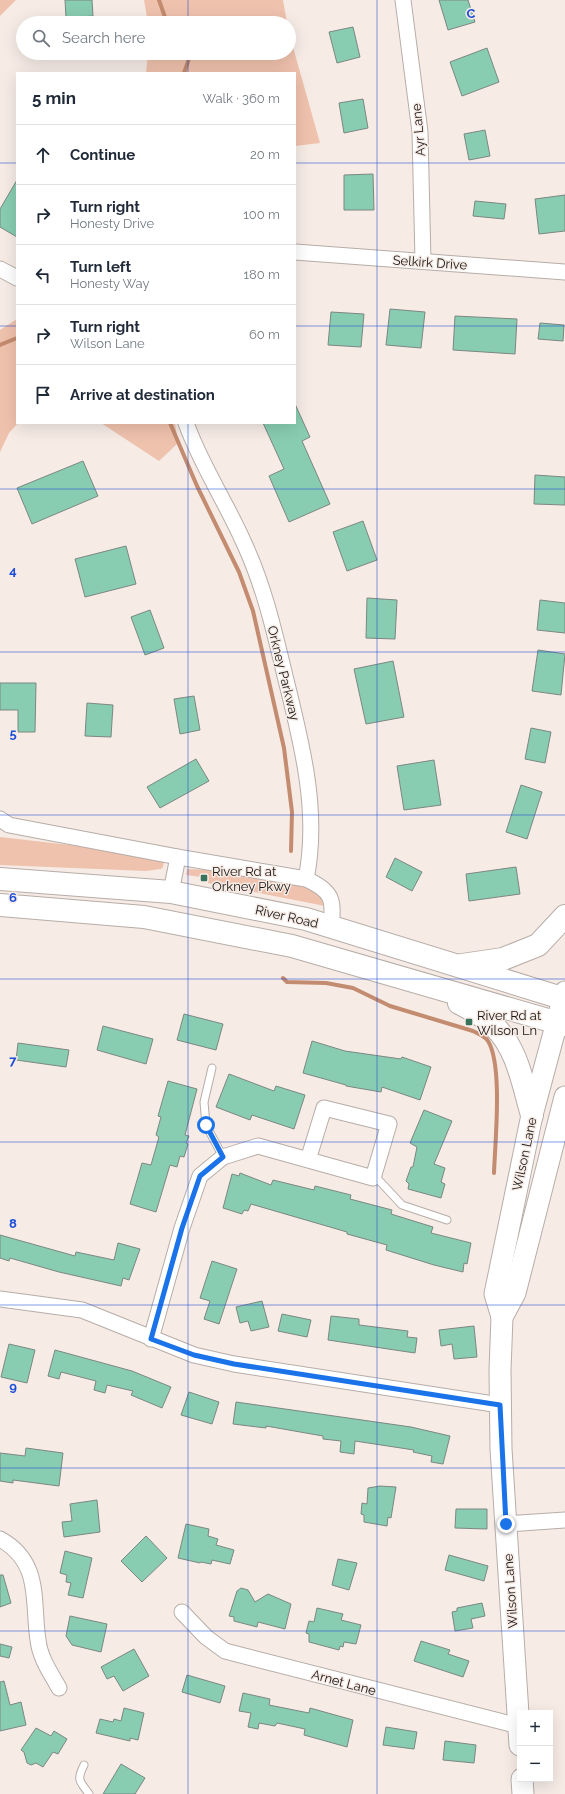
<!DOCTYPE html>
<html lang="en">
<head>
<meta charset="utf-8">
<style>
	:root { --surface:#fff; --page:#f2f2f3; --text:#1f2937; --muted:#747a83; --line:#e0e1e3 }
	body { margin:0; font-family:Raleway,sans-serif; background:var(--page); color:var(--text) }
	.controls { position:absolute; right:12px; bottom:12px; display:grid; overflow:hidden; border-radius:0px; box-shadow:0 4px 16px #0002 }
	.controls button { width:36px; height:36px; display:grid; place-items:center; padding:0; border:0; border-bottom:1px solid var(--line); background:var(--surface); color:var(--text); font:20px sans-serif }
	.stop { position:absolute; width:12px; height:12px; margin:-9px; border:3px solid #1a73e8; border-radius:50%; background:#fff }
	.stop.end { background:#1a73e8; border-color:#fff; box-shadow:0 1px 4px #0008 }
	.list { margin:0; padding:0; list-style:none }
	h2 { display:flex; justify-content:space-between; align-items:center; height:52px; margin:0; padding:0 16px; font-size:17px }
	h2 small { font-size:13px; font-weight:400; color:var(--muted) }
	.list li { display:grid; grid-template-columns:26px 1fr auto; gap:12px; align-items:center; box-sizing:border-box; height:60px; padding:0 16px; border-top:1px solid var(--line) }
	.list b { display:block; font-size:15px; white-space:nowrap }
	.list p { margin:0; font-size:13px; white-space:nowrap; color:var(--muted) }
	.list em { font-size:13px; font-style:normal; color:var(--muted) }
	.icon { flex:none; width:22px; height:22px; fill:none; stroke:currentColor; stroke-width:2; stroke-linecap:round; stroke-linejoin:round }
	.map { position:relative; flex:none; width:565px; height:1794px; overflow:hidden }
	.search { position:absolute; background:var(--surface); box-shadow:0 4px 16px #0002; left:16px; top:16px; width:280px; height:44px; display:flex; align-items:center; gap:10px; box-sizing:border-box; padding:0 14px; border-radius:22px; color:var(--muted); font-size:15px }
	.panel { position:absolute; background:var(--surface); box-shadow:0 4px 16px #0002; left:16px; top:72px; width:280px; height:352px; border-radius:0px }
	.map>svg:first-child { display:block }
</style>
</head>
<body>
<div class="map">
<svg width="565" height="1794" viewBox="0 0 565 1794">
	<rect width="100%" height="100%" fill="#f6ebe5"/>
	<!-- green -->
	<g fill="#efc2ad">
		<path d="M0,0H16L0,16Z"/>
		<path d="M144,0H283L287,23H148Z"/>
		<path d="M289,33L320,143L295,146V73H146L148,53H289Z"/>
		<path d="M17,319L18,423L9,433L0,452V330Z"/>
		<path d="M101,423H175L178,443L159,461Z"/>
		<path d="M0,837L96,848L164,862L163,867L161,869L146,871L0,865Z"/>
		<path d="M187,869L214,870L304,887L316,892L325,901V906L208,883V878L186,875Z"/>
	</g>
	<g fill="none" stroke-linecap="round" stroke-linejoin="round">
		<!-- stream -->
		<g stroke="#c38b6f" stroke-width="4">
			<path d="M159,0L167,23"/>
			<path d="M184,73L191,53"/>
			<path d="M0,345L17,338"/>
			<path d="M170,423L197,486L239,572L253,611L284,748L292,812L291,851"/>
			<path d="M283,978L287,982L326,983L353,988L390,1006L473,1031C479,1034 485,1036 488,1041C503,1065 495,1143 494,1173"/>
		</g>
	</g>
	<!-- building -->
	<g fill="#88ccb1" stroke="#7c8782">
		<path d="M65,0H92L93,16L66,18Z"/>
		<path d="M439,0H468L475,22L448,30Z"/>
		<path d="M353,27L360,57L337,63L329,32Z"/>
		<path d="M487,48L499,82L462,96L450,62Z"/>
		<path d="M363,99L368,128L344,133L339,103Z"/>
		<path d="M485,130L490,156L469,160L464,134Z"/>
		<path d="M373,174L374,210H344V175Z"/>
		<path d="M17,180V237L0,227V209Z"/>
		<path d="M565,195V231L539,234L535,199Z"/>
		<path d="M475,201L506,204L504,219L473,216Z"/>
		<path d="M390,309L425,312L421,348L386,345Z"/>
		<path d="M331,312L364,314L361,347L328,345Z"/>
		<path d="M455,316L517,319L515,354L453,350Z"/>
		<path d="M540,323L564,325L563,341L538,339Z"/>
		<path d="M295,404L310,437L302,441L330,504L289,522L269,476L284,469L263,423H295Z"/>
		<path d="M83,461L98,496L32,524L17,488Z"/>
		<path d="M535,475L565,477V505L534,504Z"/>
		<path d="M363,521L377,560L347,571L333,532Z"/>
		<path d="M126,546L136,584L85,597L75,559Z"/>
		<path d="M367,598L397,600L395,639L366,638Z"/>
		<path d="M540,600L565,603V633L537,630Z"/>
		<path d="M150,610L164,648L145,655L131,617Z"/>
		<path d="M538,650L565,654L561,695L532,691Z"/>
		<path d="M393,661L404,717L366,724L354,669Z"/>
		<path d="M0,683H36L35,732H18V710H0Z"/>
		<path d="M194,696L200,730L180,734L174,699Z"/>
		<path d="M87,703L113,705L111,737L85,736Z"/>
		<path d="M531,728L551,732L545,763L525,759Z"/>
		<path d="M196,759L209,781L160,808L147,787Z"/>
		<path d="M434,760L441,805L404,810L397,766Z"/>
		<path d="M521,785L542,792L527,839L506,832Z"/>
		<path d="M395,858L422,872L412,891L386,877Z"/>
		<path d="M516,867L520,894L469,901L466,874Z"/>
		<path d="M184,1014L223,1024L216,1050L177,1040Z"/>
		<path d="M103,1026L153,1039L146,1064L97,1050Z"/>
		<path d="M312,1041L345,1051L401,1059L402,1057L431,1067L420,1100L382,1087L381,1092L346,1086V1085L303,1073Z"/>
		<path d="M18,1043L69,1050L66,1067L16,1060Z"/>
		<path d="M229,1074L274,1091L276,1086L305,1095L294,1129L252,1115L250,1120L216,1107Z"/>
		<path d="M168,1081L197,1089L185,1135L189,1136L186,1143L188,1144L184,1157L180,1156L177,1167L170,1165L156,1212L130,1204L142,1163L151,1165L159,1137L156,1135L161,1117L158,1116Z"/>
		<path d="M424,1110L452,1121L434,1164L445,1168L441,1182L445,1184L441,1198L408,1189L409,1184L406,1181L411,1167H413L417,1147L410,1143Z"/>
		<path d="M240,1173L271,1185L273,1180L314,1190L315,1186L351,1195L350,1199L392,1210L391,1214L433,1227L431,1233L471,1243L467,1264L464,1263L463,1272L434,1265L386,1250L387,1245L347,1234V1232L251,1204L248,1211L244,1210L242,1214L223,1208L232,1174L239,1176Z"/>
		<path d="M0,1235L75,1256L76,1252L114,1260L118,1243L140,1249L129,1280L123,1278L121,1286L59,1272L10,1258L9,1261L0,1258Z"/>
		<path d="M212,1261L237,1269L219,1324L204,1319L210,1301L200,1298Z"/>
		<path d="M262,1301L269,1327L251,1331L248,1321L240,1323L236,1307Z"/>
		<path d="M282,1314L311,1320L307,1337L278,1331Z"/>
		<path d="M331,1316L359,1319V1325L408,1331L407,1337L417,1338L415,1353L328,1340Z"/>
		<path d="M474,1326L477,1357L454,1359L452,1344L441,1346L439,1330Z"/>
		<path d="M9,1344L35,1350L27,1383L1,1377Z"/>
		<path d="M55,1350L132,1371L171,1387L162,1408L131,1395L133,1391L107,1385L105,1393L94,1390L96,1381L61,1372L59,1379L48,1376Z"/>
		<path d="M189,1392L219,1402L212,1424L181,1415Z"/>
		<path d="M236,1402L411,1427L450,1436L443,1464L431,1462L432,1456L413,1452L414,1450L355,1441L354,1454L340,1452L341,1441L323,1439V1436L266,1426V1428L233,1424Z"/>
		<path d="M26,1448L63,1453L59,1486L13,1480V1483L0,1481V1453L25,1456Z"/>
		<path d="M380,1486L396,1487L391,1518L388,1517L387,1526L364,1522V1515L361,1514L362,1503L367,1504L368,1488Z"/>
		<path d="M97,1500L100,1532L64,1537L62,1522L72,1521L70,1504Z"/>
		<path d="M456,1509H487V1529L455,1528Z"/>
		<path d="M186,1524L209,1529L208,1536L218,1539L216,1545L234,1550L230,1564L212,1560L211,1564L201,1562L200,1563L178,1558Z"/>
		<path d="M146,1536L167,1558L142,1582L121,1561Z"/>
		<path d="M65,1551L92,1558L83,1598L68,1595L71,1583L66,1582L67,1575L60,1573Z"/>
		<path d="M449,1555L488,1566L484,1581L445,1570Z"/>
		<path d="M338,1559L357,1563L349,1590L332,1585Z"/>
		<path d="M0,1575H3L11,1603L0,1607Z"/>
		<path d="M241,1588L248,1590L255,1602L268,1594L291,1604L285,1629L258,1622L257,1627L234,1621V1617L229,1616L237,1591Z"/>
		<path d="M482,1603L485,1616L471,1619L473,1628L455,1631L452,1612L457,1611V1608Z"/>
		<path d="M317,1608L343,1614L341,1620L361,1625L356,1644L344,1642L343,1647L340,1646L339,1650L309,1642V1634L306,1633L309,1621L314,1622Z"/>
		<path d="M70,1616L107,1624L101,1652L72,1645L66,1636Z"/>
		<path d="M421,1641L450,1650L448,1654L469,1661L463,1677L414,1661Z"/>
		<path d="M0,1644L12,1647L9,1658L0,1656Z"/>
		<path d="M134,1649L149,1676L123,1691L114,1676L107,1679L101,1667Z"/>
		<path d="M187,1675L225,1686L220,1703L182,1692Z"/>
		<path d="M4,1681L10,1705L21,1702L26,1725L0,1731V1682Z"/>
		<path d="M243,1693L270,1699L269,1705L309,1713L310,1708L353,1720L347,1747L304,1735L305,1729L277,1723L275,1726L259,1723L258,1729L248,1727L251,1713L239,1711Z"/>
		<path d="M124,1708L144,1713L138,1740L130,1738V1741L96,1733L100,1719L113,1722L114,1719L121,1721Z"/>
		<path d="M386,1727L417,1732L414,1749L383,1745Z"/>
		<path d="M36,1728L51,1736L54,1731L67,1739L58,1754L53,1752L43,1767L36,1763L31,1765L27,1763L24,1752L21,1750Z"/>
		<path d="M445,1741L476,1745L474,1763L443,1760Z"/>
		<path d="M121,1764L145,1778L135,1794H103Z"/>
	</g>
	<g fill="none" stroke-linecap="round" stroke-linejoin="round">
		<!-- service casing -->
		<g stroke="#b7ada8" stroke-width="9">
			<g id="service">
				<path d="M212,1068L204,1102L206,1125L223,1157"/>
				<path d="M374,1175L402,1205L447,1220"/>
				<path d="M84,1765C76,1781 80,1781 89,1794"/>
			</g>
		</g>
		<!-- minor casing -->
		<g stroke="#b7ada8" stroke-width="17">
			<g id="minor">
				<path d="M403,0L420,132L423,261"/>
				<path d="M295,252L565,272"/>
				<path d="M0,269L17,278"/>
				<path d="M186,423C201,465 226,502 244,543C264,586 274,630 285,676C301,741 320,811 306,879"/>
				<path d="M0,819L9,825L178,857L306,879C333,891 334,900 331,927"/>
				<path d="M171,892L178,857"/>
				<path d="M0,1299L82,1310L194,1355L234,1364L500,1405"/>
				<path d="M151,1339L182,1228L200,1176L223,1157L258,1146L373,1178L389,1124L324,1108L308,1160"/>
				<path d="M506,1524L565,1520"/>
				<path d="M0,1539C42,1562 32,1601 38,1640C40,1658 50,1672 59,1688"/>
				<path d="M182,1612L206,1637L225,1651L519,1726"/>
			</g>
		</g>
		<!-- secondary casing -->
		<g stroke="#b7ada8" stroke-width="23">
			<g id="secondary">
				<path d="M502,1317L515,1293L565,1097"/>
				<path d="M520,1745L501,1449L500,1370L502,1317L495,1294L532,1115L565,992"/>
				<path d="M522,1779L523,1794"/>
			</g>
		</g>
		<!-- primary casing -->
		<g stroke="#b7ada8" stroke-width="24">
			<g id="primary">
				<path d="M0,879L171,892L306,919L565,999"/>
				<path d="M0,905L144,917L292,946L565,1025"/>
				<path d="M462,965L503,959L538,945L565,916"/>
				<path d="M459,1003C471,1009 485,1017 495,1027C518,1050 523,1085 532,1115"/>
				<path d="M557,1133L565,1121"/>
			</g>
		</g>
		<!-- service -->
		<use href="#service" stroke="#fff" stroke-width="7"/>
		<!-- minor -->
		<use href="#minor" stroke="#fff" stroke-width="15"/>
		<!-- secondary -->
		<use href="#secondary" stroke="#fff" stroke-width="21"/>
		<!-- primary -->
		<use href="#primary" stroke="#fff" stroke-width="22"/>
	</g>
	<g fill="none" stroke-linecap="round" stroke-linejoin="round">
		<!-- route -->
		<path stroke="#1a73e8" stroke-width="5" d="M206,1125L223,1157L200,1176L182,1228L151,1339L194,1355L234,1364L500,1405L506,1524"/>
	</g>
	<!-- grid -->
	<path fill="none" stroke="#1d4ed8" stroke-width="1" stroke-opacity="0.55" d="M188,0V23M377,0V1794M188,53V73M0,163H17M295,163H565M0,326H17M295,326H565M188,423V1794M0,489H565M0,652H565M0,815H565M0,979H565M0,1142H565M0,1305H565M0,1468H565M0,1631H565"/>
	<!-- markers -->
	<g fill="#37725c" stroke="#f6ebe5" stroke-width="1.5">
		<rect x="200" y="874" width="8" height="8" rx="2"/>
		<rect x="465" y="1018" width="8" height="8" rx="2"/>
	</g>
	<g text-anchor="middle" stroke-width="3" stroke-linejoin="round" paint-order="stroke">
		<!-- street labels -->
		<g font-size="13" fill="#1a1614" stroke="#f6ebe5">
			<text transform="translate(418 130) rotate(-95)" y="5">Ayr Lane</text>
			<text transform="translate(430 262) rotate(4)" y="5">Selkirk Drive</text>
			<text transform="translate(284 673) rotate(76)" y="5">Orkney Parkway</text>
			<text transform="translate(287 916) rotate(13)" y="5">River Road</text>
			<text transform="translate(524 1154) rotate(-78)" y="5">Wilson Lane</text>
			<text transform="translate(510 1591) rotate(-94)" y="5">Wilson Lane</text>
			<text transform="translate(344 1682) rotate(15)" y="5">Arnet Lane</text>
		</g>
		<!-- poi labels -->
		<g font-size="13" fill="#1a1614" stroke="#f6ebe5" text-anchor="start">
			<text x="212" y="876">River Rd at<tspan x="212" dy="15">Orkney Pkwy</tspan></text>
			<text x="477" y="1020">River Rd at<tspan x="477" dy="15">Wilson Ln</tspan></text>
		</g>
	</g>
	<g font-size="13" text-anchor="middle" font-weight="bold" fill="#1d4ed8" stroke="#f6ebe5" stroke-width="3" stroke-linejoin="round" paint-order="stroke">
		<text x="471" y="18">C</text>
		<text x="13" y="575">4</text>
		<text x="13" y="738">5</text>
		<text x="13" y="902">6</text>
		<text x="13" y="1065">7</text>
		<text x="13" y="1228">8</text>
		<text x="13" y="1391">9</text>
	</g>
</svg>
<div class="controls">
<button>+</button>
<button>−</button>
</div>
<div class="stop" style="left:206px;top:1125px"></div>
<div class="stop end" style="left:506px;top:1524px"></div>
<div class="search"><svg class="icon" aria-label="search" viewBox="0 0 24 24"><circle cx="10" cy="10" r="6"/><path d="M15 15l6 6"/></svg>Search here</div>
<section class="panel">
<h2>5 min<small>Walk · 360 m</small></h2>
<ul class="list">
<li><svg class="icon" aria-label="ahead" viewBox="0 0 24 24"><path d="M12 20V5M6 11l6-6 6 6"/></svg><div><b>Continue</b></div><em>20 m</em></li>
<li><svg class="icon" aria-label="right" viewBox="0 0 24 24"><path d="M7 20v-9h11M14 6l5 5-5 5"/></svg><div><b>Turn right</b><p>Honesty Drive</p></div><em>100 m</em></li>
<li><svg class="icon" aria-label="left" viewBox="0 0 24 24"><path d="M17 20v-9H6M10 6l-5 5 5 5"/></svg><div><b>Turn left</b><p>Honesty Way</p></div><em>180 m</em></li>
<li><svg class="icon" aria-label="right" viewBox="0 0 24 24"><path d="M7 20v-9h11M14 6l5 5-5 5"/></svg><div><b>Turn right</b><p>Wilson Lane</p></div><em>60 m</em></li>
<li><svg class="icon" aria-label="arrive" viewBox="0 0 24 24"><path d="M6 21V4h12l-3 4 3 4H6"/></svg><div><b>Arrive at destination</b></div></li>
</ul>
</section>
</div>
</body>
</html>
